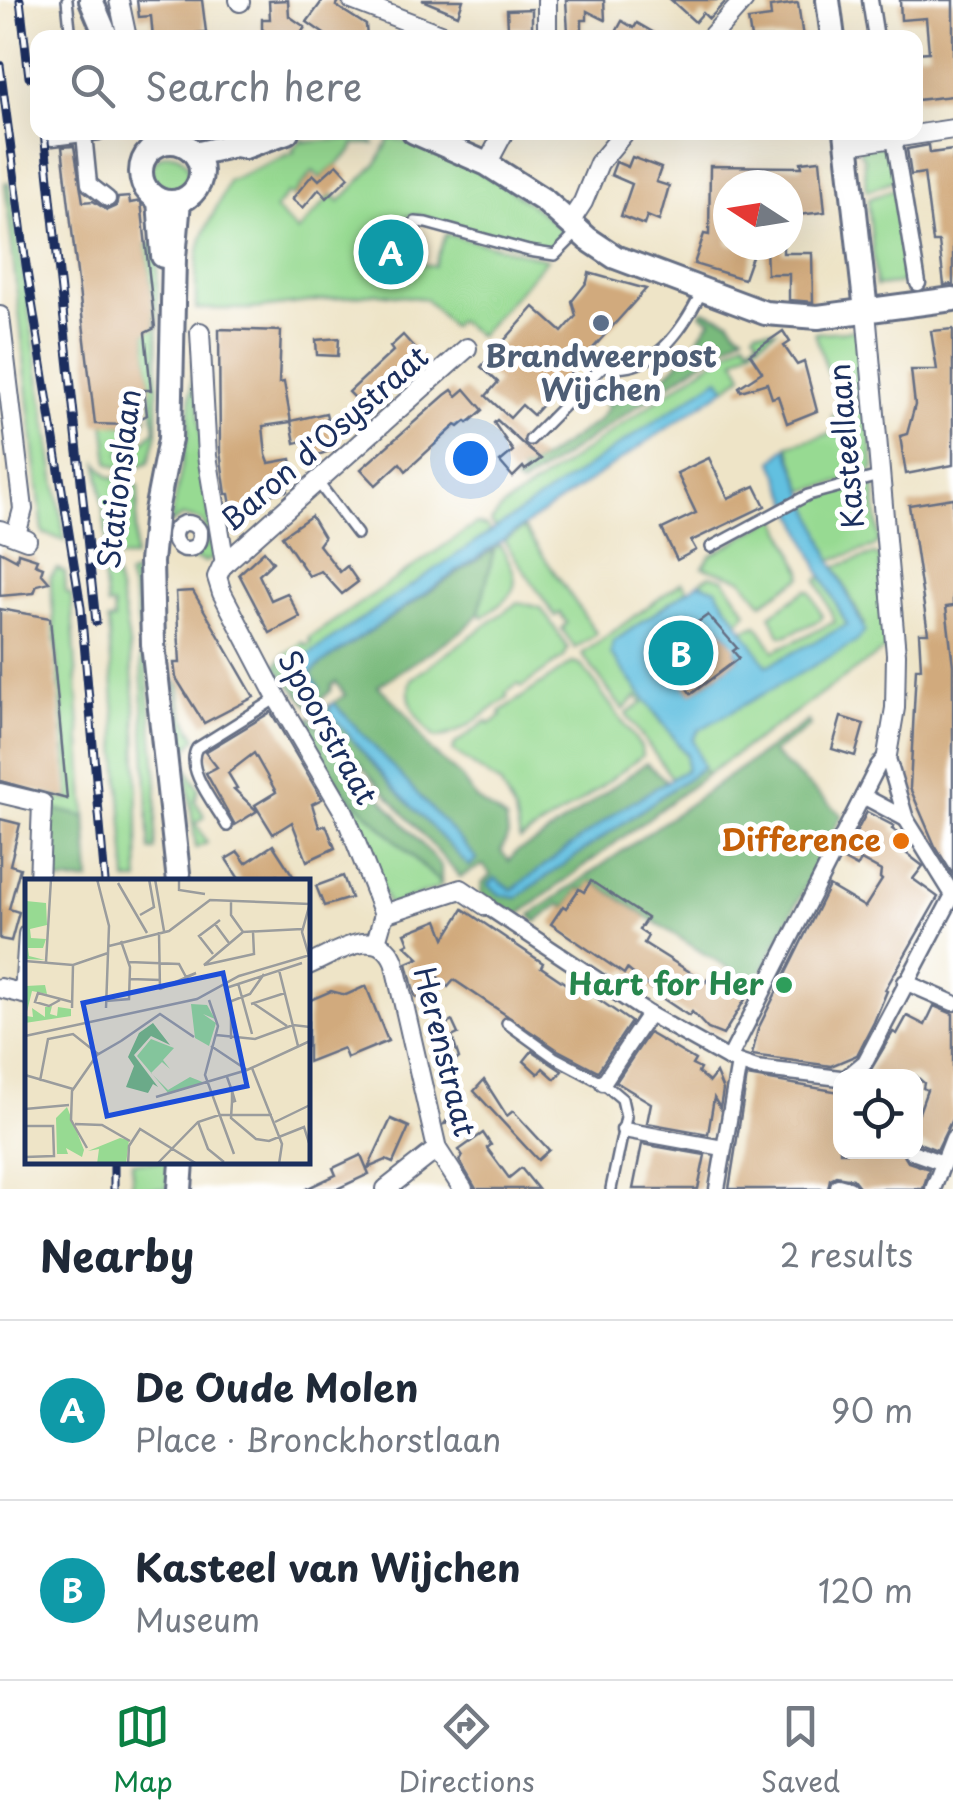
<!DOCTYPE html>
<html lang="en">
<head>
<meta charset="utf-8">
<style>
	:root { --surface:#fff; --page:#f6f6f7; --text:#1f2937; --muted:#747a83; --line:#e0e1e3; --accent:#0b8043 }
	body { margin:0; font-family:"Playpen Sans",sans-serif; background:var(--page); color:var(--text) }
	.controls { position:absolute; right:30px; bottom:30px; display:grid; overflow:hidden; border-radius:20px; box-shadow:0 10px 40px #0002 }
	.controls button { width:90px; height:90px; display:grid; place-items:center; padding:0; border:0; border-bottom:2px solid var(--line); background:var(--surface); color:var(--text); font:50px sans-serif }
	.compass { position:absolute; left:713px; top:170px; width:90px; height:90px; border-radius:50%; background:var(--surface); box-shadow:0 10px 40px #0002; rotate:282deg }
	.you { position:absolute; left:470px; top:458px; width:35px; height:35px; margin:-25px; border:8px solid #fff; border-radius:50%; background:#1a73e8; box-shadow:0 0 0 15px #1a73e833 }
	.badge { display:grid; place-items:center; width:65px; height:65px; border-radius:50%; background:var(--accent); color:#fff; font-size:32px; font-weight:700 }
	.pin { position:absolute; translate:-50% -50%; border:5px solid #fff; box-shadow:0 2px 10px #0006 }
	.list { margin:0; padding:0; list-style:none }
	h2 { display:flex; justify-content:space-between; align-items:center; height:130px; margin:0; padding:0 40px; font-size:42px }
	h2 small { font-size:32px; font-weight:400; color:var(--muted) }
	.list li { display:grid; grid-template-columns:65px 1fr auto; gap:30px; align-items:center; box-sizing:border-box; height:180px; padding:0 40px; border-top:2px solid var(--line) }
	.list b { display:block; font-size:38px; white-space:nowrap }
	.list p { margin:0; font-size:32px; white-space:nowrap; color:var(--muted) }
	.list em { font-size:32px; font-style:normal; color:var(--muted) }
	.icon { flex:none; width:55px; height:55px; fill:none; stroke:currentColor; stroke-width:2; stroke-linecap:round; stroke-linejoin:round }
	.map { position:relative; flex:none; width:953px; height:1189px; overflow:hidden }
	.search { position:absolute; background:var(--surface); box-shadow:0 10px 40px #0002; left:30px; right:30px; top:30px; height:110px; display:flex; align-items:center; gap:25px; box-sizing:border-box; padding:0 35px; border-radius:20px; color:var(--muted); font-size:38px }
	.sheet { height:490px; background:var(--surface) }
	nav { display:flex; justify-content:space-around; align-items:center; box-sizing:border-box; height:140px; border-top:2px solid var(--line); background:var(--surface); font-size:28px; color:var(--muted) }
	nav a { display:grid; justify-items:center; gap:5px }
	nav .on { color:var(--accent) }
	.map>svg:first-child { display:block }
</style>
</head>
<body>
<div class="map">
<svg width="953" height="1189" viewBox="0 0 953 1189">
	<rect width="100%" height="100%" fill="#fff"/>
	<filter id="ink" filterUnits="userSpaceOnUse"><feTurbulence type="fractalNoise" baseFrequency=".01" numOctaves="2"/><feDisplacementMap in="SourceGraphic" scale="20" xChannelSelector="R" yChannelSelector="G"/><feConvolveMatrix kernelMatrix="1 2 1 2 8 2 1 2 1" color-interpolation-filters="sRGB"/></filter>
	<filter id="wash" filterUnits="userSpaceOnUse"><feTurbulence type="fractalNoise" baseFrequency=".0048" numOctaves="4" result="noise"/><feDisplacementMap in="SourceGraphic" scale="40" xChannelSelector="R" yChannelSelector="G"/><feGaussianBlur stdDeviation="2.25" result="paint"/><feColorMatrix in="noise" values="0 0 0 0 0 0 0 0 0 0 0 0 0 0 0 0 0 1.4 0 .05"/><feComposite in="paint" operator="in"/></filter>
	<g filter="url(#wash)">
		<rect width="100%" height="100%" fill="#eee4c7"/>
		<!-- green -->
		<g fill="#97da92" stroke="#598478" stroke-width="2.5">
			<path d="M390,138C457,151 517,190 567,234L558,246L532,249L444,226C432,218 419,212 405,217L401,231C378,228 365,242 371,265L386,275L402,272L411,262L434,266L446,234L547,259L479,336L458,321L451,327L426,299L378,293L253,309H196C196,286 195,264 201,242C207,221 222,202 228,181L294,152L293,148L304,139V142L351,139L373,141L374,144H354L353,150L321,178L313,171L293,196L288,193L275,209L298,232L328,199L334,195L339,202L378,162Z"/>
			<path d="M891,143L897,179L867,191L863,157L858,149Z"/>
			<circle cx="170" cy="173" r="19"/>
			<path d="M5,183H9L65,541L43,533Z"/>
			<path d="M899,187L914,282L876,286L868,199Z"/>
			<path d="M158,243L157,433L149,462L139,466L132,462L130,454L155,431L145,333L155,328L146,244Z"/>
			<path d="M757,329L776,330L735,359L743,375L726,388L718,379L496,530L491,522L502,508L745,339L750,345L759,338L754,332Z"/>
			<path d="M861,330L866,395L838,404L815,333Z"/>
			<path d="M193,359L214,554L213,558L205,562L188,557L205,547L208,533L202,521L183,516L170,524L188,436Z"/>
			<path d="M861,407L868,411L874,468L866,476L804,491L788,445L837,432L832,416Z"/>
			<path d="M147,416C144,432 126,438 120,454L130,473L109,463L104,422L128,426Z"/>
			<path d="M98,463L109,476L139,486L134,558H118V553L103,550L107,543Z"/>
			<path d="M869,483L874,484L879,541L874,547L831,560L807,499Z"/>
			<path d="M777,517L802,571V577L762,603L742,579L703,567L710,556Z"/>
			<path d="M476,524L487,527L492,533L294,668L284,655L303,642L306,646L311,643L309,638Z"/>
			<path d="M524,528L597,634L575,648L562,629L567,623L560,613L555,616L504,541Z"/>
			<path d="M500,545C524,584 519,592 483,617L479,613L494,549Z"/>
			<path d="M875,554L880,558L887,648L706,775L693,740L699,730L864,624L835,567Z"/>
			<path d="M57,569L65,572L66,593L71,594L86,817L46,807L45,796L70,800L50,577Z"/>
			<path d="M134,573L144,634L157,783L155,850H150L140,641L135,601L128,576Z"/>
			<path d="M103,575H115C142,672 136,781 139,881H127L108,621L114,620L113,606H107Z"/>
			<path d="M710,575L724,579L747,612L738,623L716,589L699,583Z"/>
			<path d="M823,576L848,625L767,667L742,630L757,625L774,651L835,622L817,580Z"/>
			<path d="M682,582L688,590L613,642L611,654L687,756L686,770L672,778L626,714L643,703L637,696L623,710L582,654Z"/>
			<path d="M806,590L810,591L822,616L820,620L785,636L780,635L770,615Z"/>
			<path d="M518,602L541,608L568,648L564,657L522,687L518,684L506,693L508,697C487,712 462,735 435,738C420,723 403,700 411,679Z"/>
			<path d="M572,663L580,665L586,671L641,747L642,756L579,803L520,840L515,813L500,784L453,751L455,744L487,721L490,724L502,716L500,712Z"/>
			<path d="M175,681L180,686C179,709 185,719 197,738C177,754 188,771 199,789L195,801L205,817L196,823L207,843L196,848Z"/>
			<path d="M337,784L441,884L436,889L389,906Z"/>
			<rect x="132" y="1162" width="36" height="27"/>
		</g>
		<!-- forest -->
		<g fill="#79ba7c" stroke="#4a746d" stroke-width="2.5" fill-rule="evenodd">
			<path d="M703,310L730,320L737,330L744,333L521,486L514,481L524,476L515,463L519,461L526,470L597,422L608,407L600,398L604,395L613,403C625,394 636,391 649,385C676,372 695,343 711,320L701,314Z"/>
			<path d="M494,549L479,613L466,628L378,686L405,712L429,749L460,776L476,799L506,820L508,835L501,851L509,861L516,852L538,841L646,763L667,781L619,810L512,891L489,885L516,898L703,767L706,775L516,917L481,894L482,883L491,875L483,865L460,877L316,714L345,695L336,682L332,685L331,691L310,707L275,667L284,655L296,673L318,685L310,674L321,664ZM334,703L477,859L470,866L391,785L331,714L330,707Z"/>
			<path d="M310,717L441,866V884L337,784L302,729Z"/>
			<path d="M808,721L810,726L772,753L842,815L756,983L706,955L592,881L584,891L579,888L566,908L560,904L536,922L531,915Z"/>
			<path d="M46,807L86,817L90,881L45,882Z"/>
		</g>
		<!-- water -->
		<g fill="#62c0e0" stroke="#3e789f" stroke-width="2.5" fill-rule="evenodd">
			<path d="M719,378L726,388L321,664L310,674L320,689L316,692L311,691L294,668L298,662Z"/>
			<path d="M787,447L831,560L865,631L856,642L699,730L693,740L703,767L516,898L501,895L488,885L495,878L512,890L619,810L686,770L687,755L611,654L613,642L699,583L716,589L767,666L847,625L819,570L773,461ZM707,615L729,638L739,658L691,693L659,650Z"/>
			<path d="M334,703L477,859L469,866L391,785L331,714L329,707Z"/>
		</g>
		<g id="blocks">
			<!-- building -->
			<g fill="#d1aa7d">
				<path d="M137,0H202L206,32L177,35L178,38H153L151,16L139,17Z"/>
				<path d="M288,0L289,16L305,27L298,38H274L262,29V19H270L269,1Z"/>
				<path d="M323,0H340L336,6L366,25L367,38H330L307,22Z"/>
				<path d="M422,0H463L458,15Z"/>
				<path d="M566,0H604L605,20L587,11V20H582V31L568,32Z"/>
				<path d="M671,0H727L709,19L703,13L695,22Z"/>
				<path d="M900,0H953V96L916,100V53L929,52L926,18L901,20Z"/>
				<path d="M798,3L803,38H751L748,20L771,17L770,7Z"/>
				<path d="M532,9V28H508L507,10Z"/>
				<path d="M622,21L634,28L637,23L663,38H613Z"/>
				<path d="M929,145L930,153L953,150V284L944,285L939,242H933L924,173L911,175L907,149Z"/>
				<path d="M74,146L83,202L93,201L107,210L116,206L118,198L129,197L130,203L141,201L155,328L145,333L151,390H144L147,415L128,425L95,424L62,147Z"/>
				<path d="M632,157L661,168L656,182L669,186L659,221L647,216L644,225L621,216L632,184L611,175L616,162L628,167Z"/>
				<path d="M820,160L825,212L788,216V185H728V245H756L744,279L694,264L704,234L709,235L710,166L802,167L801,162Z"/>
				<path d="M337,164L349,177L327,198L319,189L303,208L292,199L313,174L319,180Z"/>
				<circle cx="391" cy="252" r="10"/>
				<path d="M766,245H783V253H812L813,302L789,300V274H767Z"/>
				<path d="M589,273L646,289L533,415L522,405L510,418L486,396L498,382L481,367L534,307L562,332L576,316L572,301L587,282Z"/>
				<path d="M219,329L281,331L279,383L284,382L291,422L263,426L266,455L269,463L291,459L295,484L287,488V491L263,496L265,506L232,511L229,494H226L220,452Z"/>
				<path d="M953,329V465L906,474L900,436L907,434L915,405L911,370H937L931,331Z"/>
				<path d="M783,331L790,342L784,346L797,365L804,362L817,411L787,423L778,396L772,398L767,383L741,391L739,387L762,372L750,354Z"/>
				<path d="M403,335L426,361L414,372L407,364L379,388L385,394L372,406L362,405L349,392L393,351L390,347Z"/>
				<path d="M339,338L338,356L317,355L316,340Z"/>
				<path d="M465,389L483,410L468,423L466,421L459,427L456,425L406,471L400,463L376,485L361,469L445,395L452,390L457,396Z"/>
				<path d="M326,413L335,449L315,456L311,439L295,443L291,421Z"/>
				<path d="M497,420L525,446L541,459L525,470L523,467L513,477L500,462L513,451L494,423Z"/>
				<path d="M709,458L728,498L755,486L765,506L691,541L696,550L677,560L662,529L696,513L677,473Z"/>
				<path d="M953,498V606L946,607L953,665V875L935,846L910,788L916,668H921L919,633H928L909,505Z"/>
				<path d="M311,516L324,538L319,545L340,572L347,566L358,582L342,594L321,571L309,576L282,536Z"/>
				<path d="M0,551L17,560L18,553L37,559L35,564L43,567L41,573L49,582L37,585L34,593L0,596Z"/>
				<path d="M264,551L273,562L259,575L271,600L287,593L300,617L270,633L239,574Z"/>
				<path d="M193,591L254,697L204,723L176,678L174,663H180L176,592Z"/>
				<path d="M0,609L50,618L67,799L0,781Z"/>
				<path d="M708,615L737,648L733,651L739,658L691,694L658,650Z"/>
				<path d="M271,712L322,799L312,804L319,827L326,825L335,848L307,861L292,822L273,834L255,805L276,792L254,753L228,773L237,788L234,789L257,811L235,825L206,773L217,767L205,752Z"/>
				<path d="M841,717L864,724L855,756L832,749Z"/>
				<path d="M867,812L894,826L892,829L907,840L909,843L902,850L923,866L913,879L938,897L885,990L887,991L874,1022L857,1055L831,1066L752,1055L758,1029L829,886L865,907L882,880L880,878L881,871L861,860L857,867L842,859Z"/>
				<path d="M0,819L20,824L10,865L20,868L9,909L19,912L11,941L0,939Z"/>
				<path d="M273,845L297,882H280L277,875L267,882H241L226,859L238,852L246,863Z"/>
				<path d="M343,876L351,898L324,906L316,886Z"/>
				<path d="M591,881L647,918L639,930L648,936L644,943L706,982L713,969L749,993L723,1035L708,1029L692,1012L689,1016L665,1000L627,969L624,974L551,924L563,906L566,908L579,889L584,892Z"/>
				<path d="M463,909L543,963L541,967L572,988L575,983L631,1022L598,1071L558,1050L454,980L448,987L427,966L442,998L434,1009L415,996L407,963L419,958L405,945L409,943L405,933L438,920L445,938Z"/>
				<path d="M366,986L388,1041L347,1058L343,1048L308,1062V1001L331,991L346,995Z"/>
				<path d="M934,1006L953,1014V1117L937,1150L916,1142V1121L927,1090L923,1088L924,1083L916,1076H880L870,1071L893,1032L897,1034L907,1016L925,1025Z"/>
				<path d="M452,1021L458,1034L452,1037L459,1058L443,1072L434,1042L442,1040L439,1029Z"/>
				<path d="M649,1033L695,1060L692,1065L700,1069L698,1073L709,1082L716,1073L723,1090L720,1108L714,1098L708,1134L647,1123L651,1103L616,1082Z"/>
				<path d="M532,1051L562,1071L555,1079L543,1068L538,1074L524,1061Z"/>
				<path d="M747,1076L840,1092V1152H902L908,1162L929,1169L923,1189H861L853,1179L836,1176L830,1179L828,1189H729Z"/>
				<path d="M484,1080L507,1116L513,1111L549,1150L538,1160L474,1091Z"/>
				<path d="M446,1096L459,1107L462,1104L471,1117L444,1124L451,1115Z"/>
				<path d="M391,1119L409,1127L393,1163L386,1160L368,1168Z"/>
				<path d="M483,1133L491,1145L487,1148L509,1178L521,1168L538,1189H476L459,1160L463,1156L459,1150Z"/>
				<path d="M642,1144L705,1155L698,1189H633Z"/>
				<path d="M361,1155L369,1174L337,1189H306L336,1175L333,1168Z"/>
			</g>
		</g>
	</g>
	<g filter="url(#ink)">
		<use href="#blocks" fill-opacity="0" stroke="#656e83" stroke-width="2.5"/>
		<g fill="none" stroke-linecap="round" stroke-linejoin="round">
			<!-- service casing -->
			<g stroke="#656e83" stroke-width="14">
				<g id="service">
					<path d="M67,0L71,38"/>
					<path d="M405,231L415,222L426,223L529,251L555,255L577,233"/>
					<path d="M530,440L603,366C652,377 683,330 702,291"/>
					<path d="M317,481L357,534"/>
					<path d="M711,547L808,495L879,476"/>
					<path d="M227,826C216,806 184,769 197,748L277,698"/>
					<path d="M507,1023L554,1057L603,1083L622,1099L626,1117L611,1189"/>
				</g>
			</g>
			<!-- pedestrian casing -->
			<g stroke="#656e83" stroke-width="19">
				<g id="pedestrian">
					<path d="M870,0L876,38"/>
					<path d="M893,132L918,283"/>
					<path d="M84,134L89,184L108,199"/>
					<path d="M52,138L99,132"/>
					<circle cx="187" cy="536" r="13"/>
					<path d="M863,796L906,819"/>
					<path d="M486,906L649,1014L729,1059L756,1068L840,1078"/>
					<path d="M905,982L953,1003"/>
					<path d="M729,1059L878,766L887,755L906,819L953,895"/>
					<path d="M848,1076L865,1062L953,895"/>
					<path d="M603,1083L649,1014"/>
					<path d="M624,1130L723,1148"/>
					<path d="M912,1152L943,1163"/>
					<path d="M838,1186L849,1189"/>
					<path d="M717,1189L739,1063"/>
					<path d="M933,1189L953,1138"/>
				</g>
			</g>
			<!-- minor casing -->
			<g stroke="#656e83" stroke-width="22">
				<g id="minor">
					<path d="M119,0L127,38"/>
					<path d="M239,0L240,2"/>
					<path d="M352,0L450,38"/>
					<path d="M547,38V0"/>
					<path d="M710,38L744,0"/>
					<path d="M848,145L953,129"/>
					<path d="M487,164L504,132"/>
					<path d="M570,222L583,202L599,163L625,132"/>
					<path d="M866,311L896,654L895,708L887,755"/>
					<path d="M0,316L23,509L16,535"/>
					<path d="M200,332L207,456L225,564"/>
					<path d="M0,530L27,540"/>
					<path d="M0,793L42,803L39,882"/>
					<path d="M384,914L461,889L486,906"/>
					<path d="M376,942L384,914L344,812L277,698L222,593L217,577L222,566L467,348"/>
					<path d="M308,965C335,954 377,923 394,961L437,1149L463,1189"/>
					<path d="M0,988L28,995"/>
					<path d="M24,994L28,934"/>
					<path d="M386,1189L437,1149"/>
				</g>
			</g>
			<!-- tertiary casing -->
			<g stroke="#656e83" stroke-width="28">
				<g id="tertiary">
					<path d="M91,0L107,38"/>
					<path d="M828,0L833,38"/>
					<path d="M414,132L487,164L545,201L588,239L615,257L765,313L818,317L953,299"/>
					<path d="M846,132L866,311"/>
					<circle cx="171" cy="172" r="30"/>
					<path d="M195,154L235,145L245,147L287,132"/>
					<path d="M159,200L163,256"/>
					<path d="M179,882L153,644L151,562L156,511L170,439L174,258L179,201"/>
					<path d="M180,1189L182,1162"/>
				</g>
			</g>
			<!-- service -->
			<use href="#service" stroke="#fff" stroke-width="9"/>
			<!-- pedestrian -->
			<use href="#pedestrian" stroke="#fff" stroke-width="14"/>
			<!-- minor -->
			<use href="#minor" stroke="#fff" stroke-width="18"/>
			<!-- tertiary -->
			<use href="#tertiary" stroke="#fff" stroke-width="22"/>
			<!-- rail casing -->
			<g stroke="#1b2f5e" stroke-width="9">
				<g id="rail">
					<path d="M20,0L29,77"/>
					<path d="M0,65L26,265L81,608L105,882"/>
					<path d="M44,132L96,622"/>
					<path d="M114,1189V1162"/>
				</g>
			</g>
			<!-- rail -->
			<use href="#rail" stroke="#fff" stroke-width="5" stroke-dasharray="15" stroke-linecap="butt"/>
		</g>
	</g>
	<!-- markers -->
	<circle fill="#5c6f8a" stroke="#fff" stroke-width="4" cx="601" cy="323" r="10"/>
	<circle fill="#e8710a" stroke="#fff" stroke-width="4" cx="901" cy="841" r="10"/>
	<circle fill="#2e9e5b" stroke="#fff" stroke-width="4" cx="784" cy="985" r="10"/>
	<g text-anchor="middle" stroke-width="10" stroke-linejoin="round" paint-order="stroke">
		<!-- service labels -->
		<g font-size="30" font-weight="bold" fill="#4e5e75" stroke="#fff">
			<text x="601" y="367">Brandweerpost<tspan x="601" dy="34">Wijchen</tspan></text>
		</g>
		<!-- street labels -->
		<g font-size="30" fill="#1b2f5e" stroke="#fff">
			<text transform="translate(325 439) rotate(-41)" y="10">Baron d'Osystraat</text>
			<text transform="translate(847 446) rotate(-95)" y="10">Kasteellaan</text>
			<text transform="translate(120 479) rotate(-83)" y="10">Stationslaan</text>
			<text transform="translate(327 728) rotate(61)" y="10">Spoorstraat</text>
			<text transform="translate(444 1052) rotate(76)" y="10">Herenstraat</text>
		</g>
		<!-- food labels -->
		<g font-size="30" font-weight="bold" fill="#c56008" stroke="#fff" text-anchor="end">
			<text x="881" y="851">Difference</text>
		</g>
		<!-- leisure labels -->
		<g font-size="30" font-weight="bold" fill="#27864d" stroke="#fff" text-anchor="end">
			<text x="764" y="995">Hart for Her</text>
		</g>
	</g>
	<!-- overview -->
	<g transform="translate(25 879)">
		<rect width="285" height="285" fill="#eee4c7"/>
		<path d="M0,0L1,22L21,24L22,46L5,50L6,59L21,60L18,69H3L4,77L20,81L0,80ZM0,84L1,107L20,106L22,115L7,112L1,137L8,138L7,129L20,138V128L27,127L25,135L32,137L33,128L46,130V137L79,132L0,144ZM166,125L182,126L190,140L178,135L191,144L184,167L170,159ZM126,160L149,169L138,181L145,190L137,183L126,194L143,211L165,198L180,204L144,215L112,177ZM42,228L59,271L57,278L41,269L43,275H32L31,239ZM95,259L104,261L101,285H72L74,270L63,272Z" fill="#97da92"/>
		<path d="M128,144L145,166L126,157L109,176L133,208L128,205L123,214L101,208L109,187L103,178L114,154Z" fill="#79ba7c"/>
		<path fill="none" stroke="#9a9c9d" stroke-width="2.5" d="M72,0L84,47L81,129M130,0L139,52M154,0V11L180,15M93,4L122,54M206,21V36L218,53L277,50M115,36L129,28L124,0M195,41L190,45L204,64M134,53L135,111M218,53L179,86L229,75L228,53M84,67L144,52L185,21L285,25M188,75L174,57L190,45M284,77L277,53L285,24M0,82L48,86L83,74M21,83L26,0M104,83L154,85L161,98L171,94L135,110M254,91L273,167M105,100L136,101M213,104L227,155M201,109L277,84M35,121L24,127L10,123L13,114L47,123M184,121L193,147L180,196L209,275M81,122L104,120L105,88L96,62M206,122V160M204,123L225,115L239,95M228,124L262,147M226,125L260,114M47,129L48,86M191,156L230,160L268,146L285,148M0,157L172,120L214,97L285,76M96,162L135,135L169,158M186,167L222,191M227,189L257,265L254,285M0,196L48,210M202,198L207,212L210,222L207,223V212M15,202L23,160L48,155L73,175M131,218L222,191L285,162M207,223L206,239L231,260L244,262L279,248L284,264M0,230L44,226M173,243L183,270L199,283M250,243L285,226M50,245L77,246L105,262M0,247H28L29,277L0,278M62,269L46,241L47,212L72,176L96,162M103,285L104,267L115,250L172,285M132,285L173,243L194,236H247"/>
		<path fill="#1d4ed8" fill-opacity="0.15" stroke="#1d4ed8" stroke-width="5" d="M198,94L222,207L82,237L58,124Z"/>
		<rect width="285" height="285" fill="none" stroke="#1b2f5e" stroke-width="5"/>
	</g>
</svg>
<div class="controls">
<button><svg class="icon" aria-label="locate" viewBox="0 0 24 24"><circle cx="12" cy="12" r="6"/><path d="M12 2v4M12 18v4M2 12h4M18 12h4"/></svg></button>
</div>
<svg class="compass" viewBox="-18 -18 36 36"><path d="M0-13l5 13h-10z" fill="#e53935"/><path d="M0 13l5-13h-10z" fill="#747a83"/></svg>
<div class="you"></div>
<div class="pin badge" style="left:391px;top:252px;background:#0f9aa8">A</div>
<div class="pin badge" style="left:681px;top:653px;background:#0f9aa8">B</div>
<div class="search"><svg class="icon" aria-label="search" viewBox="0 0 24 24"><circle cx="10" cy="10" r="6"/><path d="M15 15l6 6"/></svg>Search here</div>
</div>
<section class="sheet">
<h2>Nearby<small>2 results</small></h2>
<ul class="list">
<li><span class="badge" style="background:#0f9aa8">A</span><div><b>De Oude Molen</b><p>Place · Bronckhorstlaan</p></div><em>90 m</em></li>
<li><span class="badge" style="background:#0f9aa8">B</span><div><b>Kasteel van Wijchen</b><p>Museum</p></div><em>120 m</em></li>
</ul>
</section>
<nav>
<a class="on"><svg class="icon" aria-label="map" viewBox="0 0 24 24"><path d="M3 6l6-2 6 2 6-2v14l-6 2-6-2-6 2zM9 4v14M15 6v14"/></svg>Map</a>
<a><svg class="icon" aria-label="directions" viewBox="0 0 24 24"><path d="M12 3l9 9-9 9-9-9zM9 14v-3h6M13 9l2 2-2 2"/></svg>Directions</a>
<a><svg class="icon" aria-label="saved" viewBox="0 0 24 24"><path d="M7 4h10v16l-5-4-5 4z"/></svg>Saved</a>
</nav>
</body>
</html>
